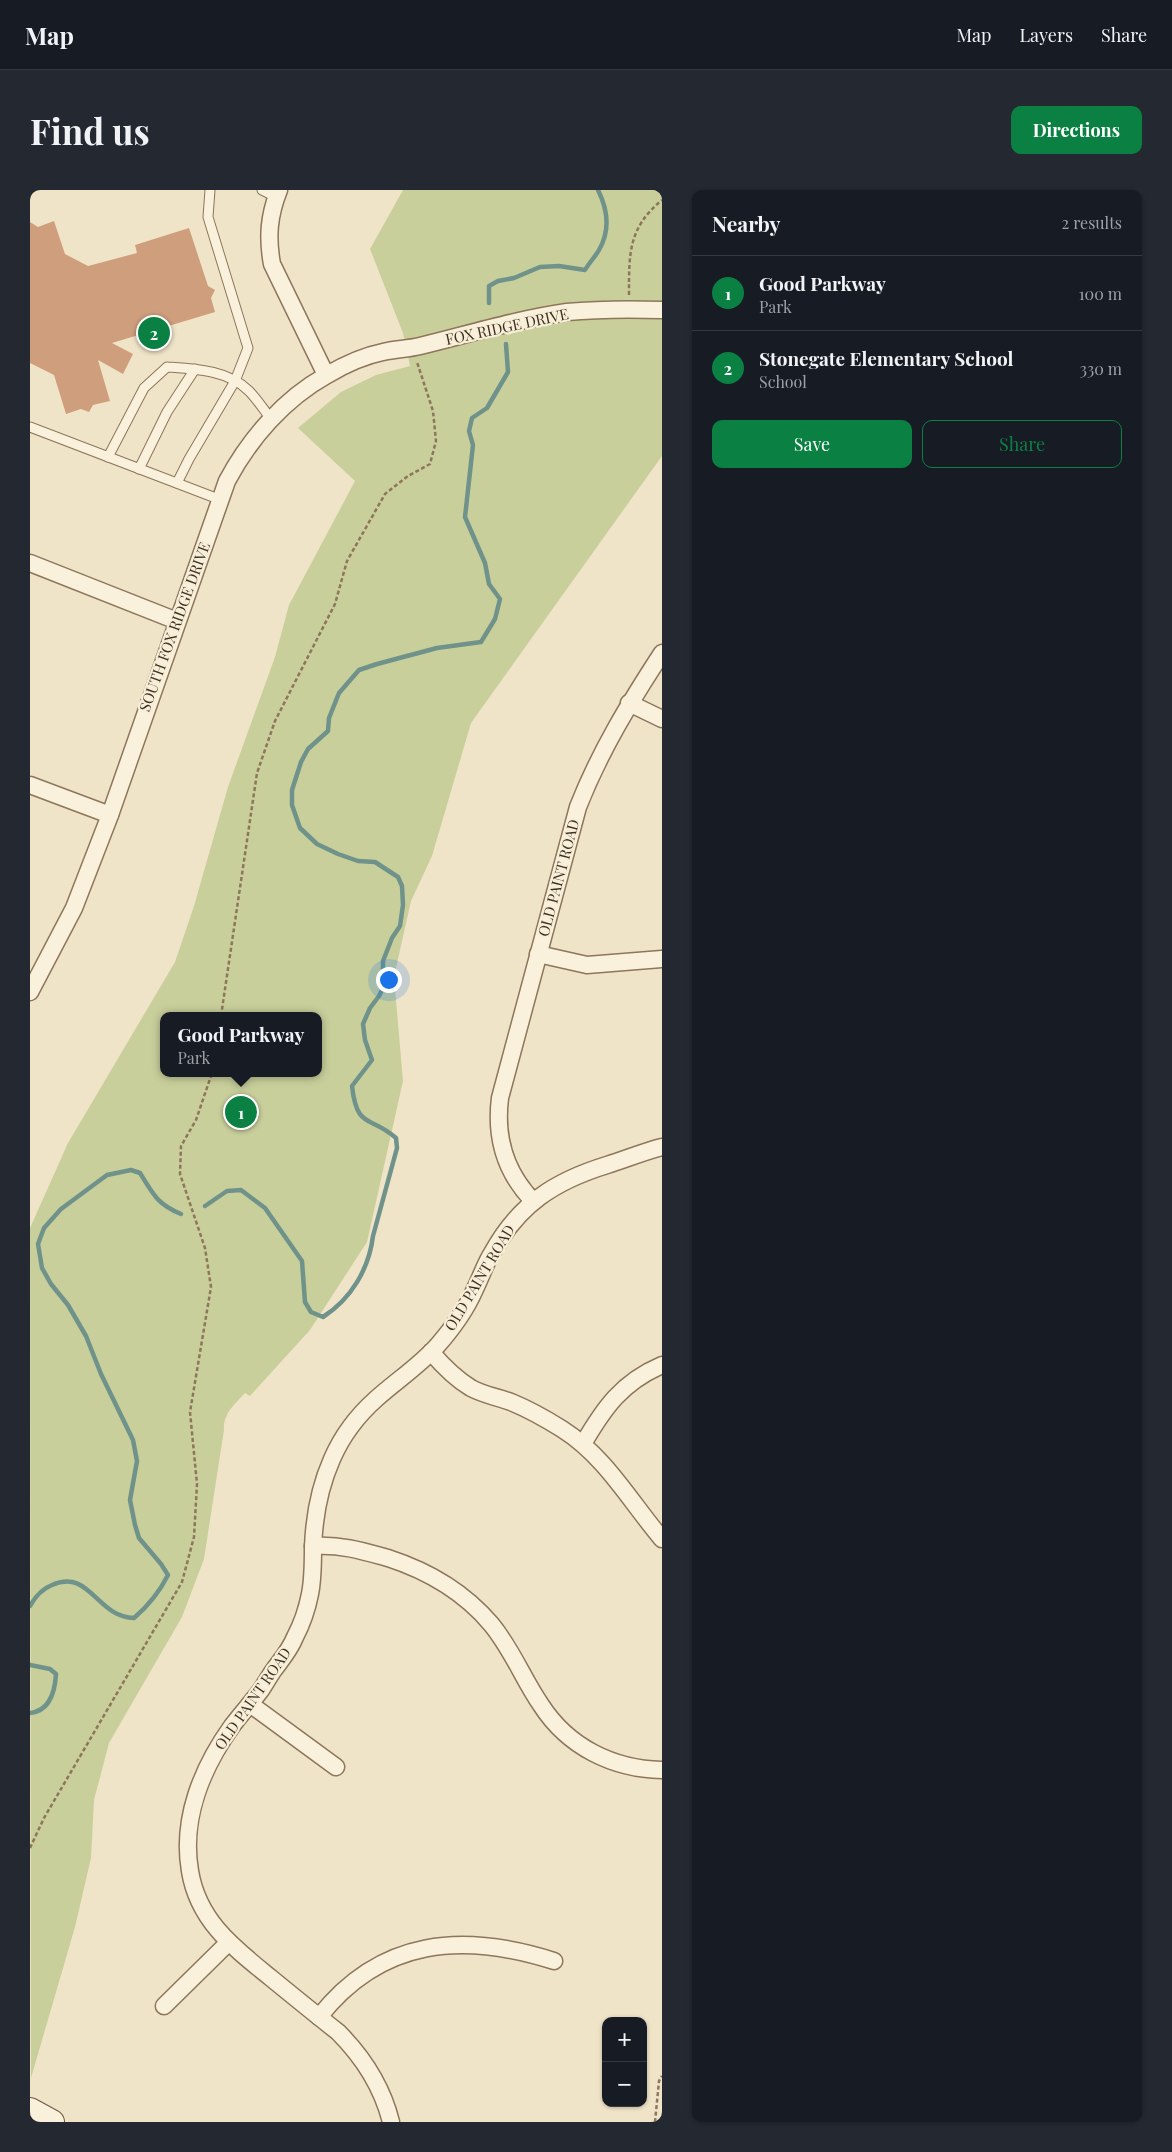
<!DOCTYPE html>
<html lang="en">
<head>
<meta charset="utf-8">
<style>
	:root { --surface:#171b24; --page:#242831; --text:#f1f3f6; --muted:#9ea1a6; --line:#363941; --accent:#0b8043 }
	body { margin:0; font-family:"Playfair Display",serif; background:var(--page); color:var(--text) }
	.controls { position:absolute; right:15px; bottom:15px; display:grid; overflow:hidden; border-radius:10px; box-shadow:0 1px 4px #0004 }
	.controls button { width:45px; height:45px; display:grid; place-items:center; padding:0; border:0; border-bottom:1px solid var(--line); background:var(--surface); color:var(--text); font:25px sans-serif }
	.you { position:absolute; left:358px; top:789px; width:18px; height:18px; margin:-12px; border:4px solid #fff; border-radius:50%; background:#1a73e8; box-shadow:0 0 0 8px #1a73e833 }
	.badge { display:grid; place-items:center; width:32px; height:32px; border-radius:50%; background:var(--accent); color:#fff; font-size:16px; font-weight:700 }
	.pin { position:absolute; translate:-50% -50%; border:2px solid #fff; box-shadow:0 1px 5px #0006 }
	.popup { position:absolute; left:130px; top:822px; width:162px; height:65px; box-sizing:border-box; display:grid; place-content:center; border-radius:10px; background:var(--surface); filter:drop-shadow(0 1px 4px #0005); font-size:16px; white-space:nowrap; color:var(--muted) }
	.popup b { font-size:19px; color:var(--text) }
	.popup::after { content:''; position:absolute; left:50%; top:100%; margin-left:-10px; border:10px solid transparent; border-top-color:var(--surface) }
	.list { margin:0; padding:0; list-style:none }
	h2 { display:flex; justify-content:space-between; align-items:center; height:65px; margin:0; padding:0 20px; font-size:21px }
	h2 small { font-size:16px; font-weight:400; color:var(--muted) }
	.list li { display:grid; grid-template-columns:32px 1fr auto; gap:15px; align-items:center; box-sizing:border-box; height:75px; padding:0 20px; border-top:1px solid var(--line) }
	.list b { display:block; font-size:19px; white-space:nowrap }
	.list p { margin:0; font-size:16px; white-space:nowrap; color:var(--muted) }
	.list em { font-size:16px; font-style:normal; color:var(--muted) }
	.actions { display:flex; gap:10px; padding:15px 20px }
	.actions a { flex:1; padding:11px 0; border:1px solid var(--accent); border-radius:10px; text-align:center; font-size:18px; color:var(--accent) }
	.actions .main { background:var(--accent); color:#fff }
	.map { position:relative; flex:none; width:632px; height:1932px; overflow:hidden; border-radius:10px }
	header { display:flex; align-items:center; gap:30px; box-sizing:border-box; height:70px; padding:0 25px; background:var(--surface); border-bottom:1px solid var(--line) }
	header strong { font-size:24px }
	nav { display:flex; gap:28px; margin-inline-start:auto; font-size:18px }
	.intro { display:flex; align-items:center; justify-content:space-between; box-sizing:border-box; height:120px; padding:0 30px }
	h1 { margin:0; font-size:35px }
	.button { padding:12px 22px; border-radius:10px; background:var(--accent); color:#fff; font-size:18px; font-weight:700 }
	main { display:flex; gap:30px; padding:0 30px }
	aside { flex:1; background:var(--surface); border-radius:10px; box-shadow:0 1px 4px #0004 }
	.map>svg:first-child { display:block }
</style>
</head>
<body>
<header>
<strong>Map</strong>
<nav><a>Map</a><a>Layers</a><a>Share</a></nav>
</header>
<div class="intro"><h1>Find us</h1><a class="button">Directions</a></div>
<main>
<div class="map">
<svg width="632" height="1932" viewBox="0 0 632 1932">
	<rect width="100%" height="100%" fill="#f0e4c8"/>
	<!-- green -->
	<path fill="#c9cf9b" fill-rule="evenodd" d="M373,0H632V266L441,533L402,666L381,711L364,787L373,891L337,1052L280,1140L220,1206L215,1203C204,1215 193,1224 194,1240L174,1369L152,1427L79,1553L64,1610L61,1668L45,1737L1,1888L0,1038L38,953L145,772L164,716L198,597L245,467L259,415L325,291L268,238L311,202L346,185L380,176L373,143L340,59ZM134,826H288V883H134Z"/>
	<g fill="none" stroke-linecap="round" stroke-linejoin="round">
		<!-- stream -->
		<g stroke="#6f938a" stroke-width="4.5">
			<path d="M459,113V96L468,91L484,88L510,77L529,76L555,80C559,73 565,67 569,60C580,41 578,20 568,0"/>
			<path d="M175,1016L197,1001L211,1000L235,1018L272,1071L275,1112L281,1122L293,1127C321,1109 339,1079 343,1046L367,958L366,948C340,925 327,940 322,896L342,870L335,850L333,834L340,818L349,806L353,798V771L362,748L370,736L373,715L372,696L368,687L345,672L328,671L308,664L287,654L270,638L262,615V600L271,572L278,559L298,541L299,528L309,503L329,480L347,474L407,458L451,452L465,429L470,409L459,394L455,373L435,327L443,255L439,241L442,228L457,218L478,182L476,154"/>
			<path d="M0,1416C5,1407 12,1399 22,1395C60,1378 66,1427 104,1428C118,1416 130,1401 138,1385L131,1374L109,1348L105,1335L100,1310L107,1271L103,1250L71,1184L56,1146L38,1115L21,1094L12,1078L8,1054L14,1038L31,1019L77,985L101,980L110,983C123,1004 127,1014 151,1024"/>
			<path d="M0,1475L20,1479L26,1484C25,1501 20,1521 0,1523"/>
		</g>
	</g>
	<!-- building -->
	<path fill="#cf9f7d" d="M24,31L35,64L58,76L107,63L105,55L159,38L178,96L185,100L181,108L185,122L82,153L103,164L93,184L68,170L80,211L63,215L59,222L51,219L36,224L24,185L0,173V32L8,37Z"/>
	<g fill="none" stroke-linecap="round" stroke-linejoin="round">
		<!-- lane casing -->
		<g stroke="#8d765c" stroke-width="11">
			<g id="lane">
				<path d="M232,0L246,7"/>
				<path d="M0,237L191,310"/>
				<path d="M78,267L114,198L137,177C165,179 198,180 219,201C227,209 234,220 241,229"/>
				<path d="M109,279L137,222L165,179"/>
				<path d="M147,293L159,269L205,191L218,158L178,27L180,0"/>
			</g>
		</g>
		<!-- street casing -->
		<g stroke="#8d765c" stroke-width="19">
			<g id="street">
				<path d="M249,0C239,25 237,47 242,74L296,185"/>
				<path d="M0,373L147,431"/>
				<path d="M599,513L632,529"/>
				<path d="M0,595L80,625"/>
				<path d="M508,764L557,775L632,769"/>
				<path d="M0,802L44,718L80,625L197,291C220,248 254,209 297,185C314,175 333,166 353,162C365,159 378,159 390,156C439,144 488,129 537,122C569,119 601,119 632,120"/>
				<path d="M503,1011C475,982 465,948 470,908L548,617C570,561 600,512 632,463"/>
				<path d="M401,1162C413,1176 426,1189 441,1198C454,1205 467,1207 481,1212C498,1219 516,1229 532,1239C576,1267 599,1310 632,1349"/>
				<path d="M553,1254C574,1218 592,1192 632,1175"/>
				<path d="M283,1356C310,1354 333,1361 358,1368C398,1381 434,1402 461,1434C482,1459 493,1489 511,1515C538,1557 583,1579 632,1580"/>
				<path d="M220,1514L306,1577"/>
				<path d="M134,1816L198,1753"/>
				<path d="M289,1827C351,1748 433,1742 524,1771"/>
				<path d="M361,1932C352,1896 334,1868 308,1842C285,1824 263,1806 241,1788C204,1758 168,1731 160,1681C151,1629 172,1578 202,1536C211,1524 222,1512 231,1500C235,1494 239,1487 243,1481C251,1470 260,1460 265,1447C272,1434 277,1419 280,1404C283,1389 283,1374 283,1358C284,1328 290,1296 302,1269C312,1246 328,1225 346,1209C366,1191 389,1176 407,1156C422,1139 436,1120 445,1099C451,1087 455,1074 462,1063C489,1014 525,991 577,975C596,969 613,962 632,957"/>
			</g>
		</g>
		<!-- secondary casing -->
		<g stroke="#6f573f" stroke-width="26">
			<path id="secondary" d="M0,1920L22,1932"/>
		</g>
		<!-- path -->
		<g stroke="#8d765c" stroke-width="2.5" stroke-dasharray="4 2.5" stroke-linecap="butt">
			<path d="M599,105C599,64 598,38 632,10"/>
			<path d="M191,826L227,583L245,531L305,414L317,371L355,304L378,286L400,274L406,251L403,221L387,172"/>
			<path d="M0,1658L14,1628L152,1392L164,1347L167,1294L160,1222L181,1097L175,1058L150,984L151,956L166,930L182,883"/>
			<path d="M625,1932L629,1891L632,1886"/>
		</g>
		<!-- lane -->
		<use href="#lane" stroke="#faf1dc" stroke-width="9"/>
		<!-- street -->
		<use href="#street" stroke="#faf1dc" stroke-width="16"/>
		<!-- secondary -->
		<use href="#secondary" stroke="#faf1dc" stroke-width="24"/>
	</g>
	<g text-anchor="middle" stroke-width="4.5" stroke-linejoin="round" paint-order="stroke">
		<!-- street labels -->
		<g font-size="15" fill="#3d2e20" stroke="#f7eed8">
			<text transform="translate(477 137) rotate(-12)" y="5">FOX RIDGE DRIVE</text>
			<text transform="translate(145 437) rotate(-70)" y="5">SOUTH FOX RIDGE DRIVE</text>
			<text transform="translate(529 688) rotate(-75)" y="5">OLD PAINT ROAD</text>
			<text transform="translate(450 1088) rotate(-59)" y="5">OLD PAINT ROAD</text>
			<text transform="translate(223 1509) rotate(-55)" y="5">OLD PAINT ROAD</text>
		</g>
	</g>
</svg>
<div class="controls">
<button>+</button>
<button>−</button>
</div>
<div class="you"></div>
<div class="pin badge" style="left:211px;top:922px">1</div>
<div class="popup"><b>Good Parkway</b>Park</div>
<div class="pin badge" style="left:124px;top:143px">2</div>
</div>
<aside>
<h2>Nearby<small>2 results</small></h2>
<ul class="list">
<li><span class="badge">1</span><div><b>Good Parkway</b><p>Park</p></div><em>100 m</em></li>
<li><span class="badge">2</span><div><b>Stonegate Elementary School</b><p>School</p></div><em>330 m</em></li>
</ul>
<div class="actions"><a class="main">Save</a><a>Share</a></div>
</aside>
</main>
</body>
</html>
